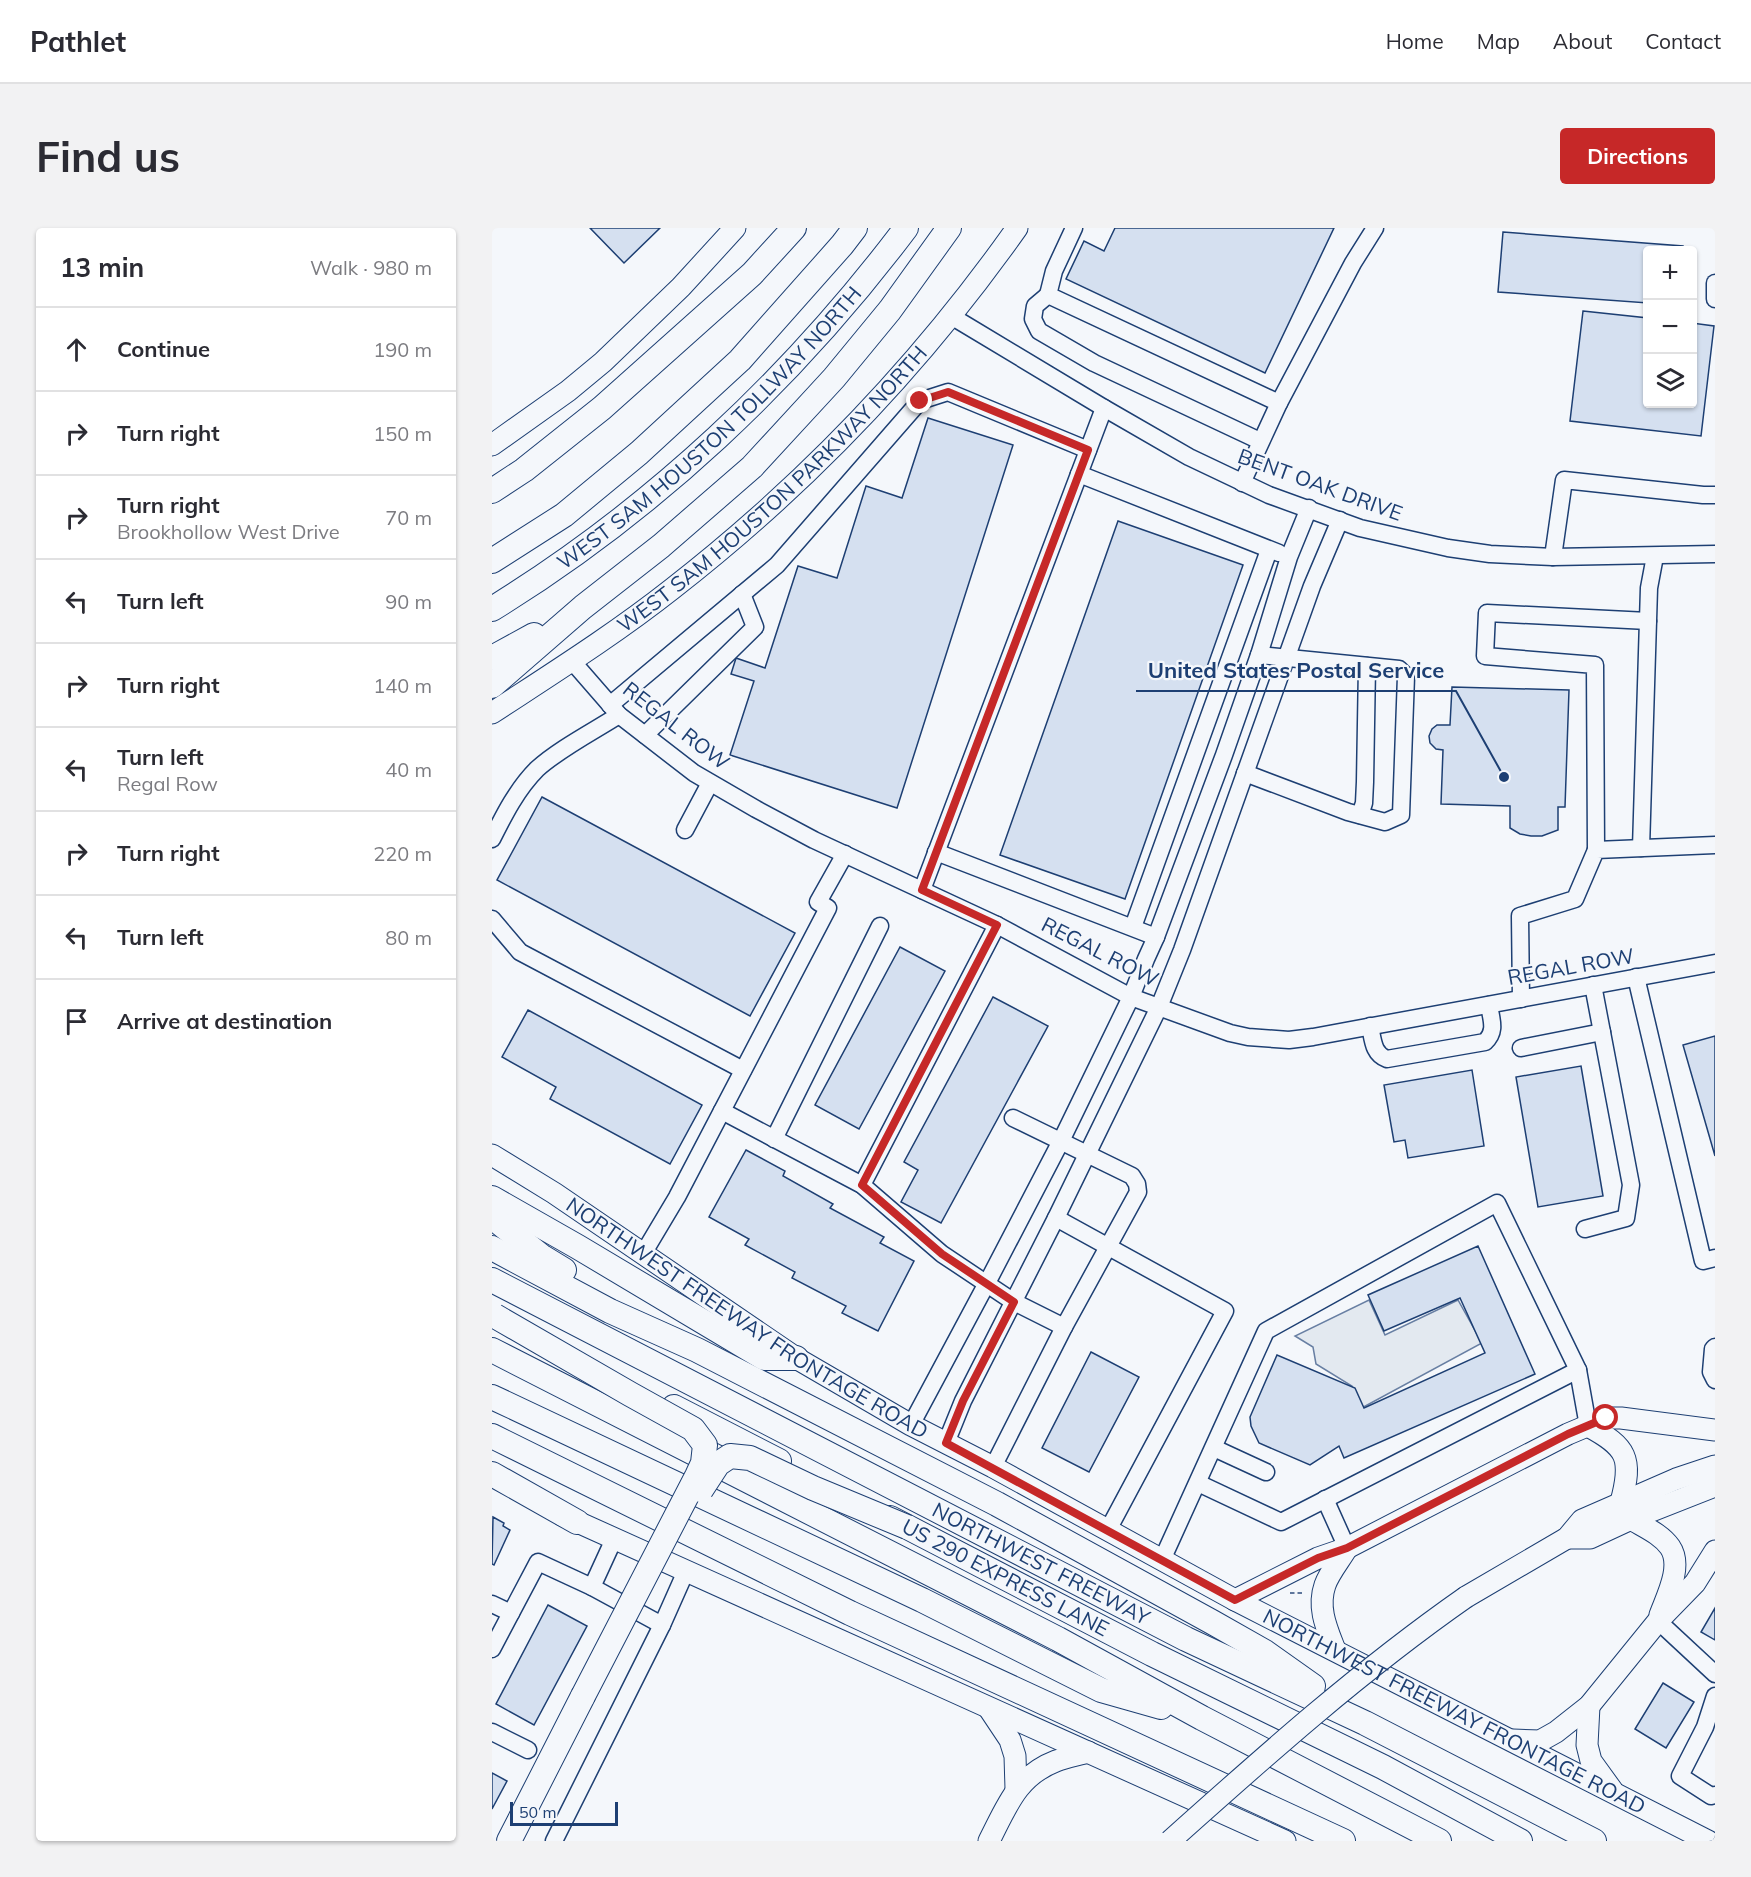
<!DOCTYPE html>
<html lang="en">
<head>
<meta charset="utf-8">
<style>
	:root { --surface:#fff; --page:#f2f2f3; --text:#2b2b33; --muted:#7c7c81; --line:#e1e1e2; --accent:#c62828 }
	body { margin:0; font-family:Mulish,sans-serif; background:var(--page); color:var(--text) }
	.controls { position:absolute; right:18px; top:18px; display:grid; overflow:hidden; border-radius:6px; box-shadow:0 2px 4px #0004 }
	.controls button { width:54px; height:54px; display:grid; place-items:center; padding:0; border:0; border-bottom:2px solid var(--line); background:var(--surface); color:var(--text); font:30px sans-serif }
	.scale { position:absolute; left:18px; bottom:15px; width:108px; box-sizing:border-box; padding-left:6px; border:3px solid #1d3f73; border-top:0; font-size:16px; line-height:21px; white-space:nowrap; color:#1d3f73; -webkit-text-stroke:4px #f4f7fb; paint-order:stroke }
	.stop { position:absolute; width:18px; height:18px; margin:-14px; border:4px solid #c62828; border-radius:50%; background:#fff }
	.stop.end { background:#c62828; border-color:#fff; box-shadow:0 2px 6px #0008 }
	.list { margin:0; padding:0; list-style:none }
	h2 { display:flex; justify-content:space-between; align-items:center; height:78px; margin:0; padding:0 24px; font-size:26px }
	h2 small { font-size:20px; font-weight:400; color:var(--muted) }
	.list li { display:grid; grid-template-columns:39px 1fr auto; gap:18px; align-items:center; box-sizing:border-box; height:84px; padding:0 24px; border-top:2px solid var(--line) }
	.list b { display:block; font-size:22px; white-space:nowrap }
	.list p { margin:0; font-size:20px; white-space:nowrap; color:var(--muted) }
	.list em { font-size:20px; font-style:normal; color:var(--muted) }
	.icon { flex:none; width:33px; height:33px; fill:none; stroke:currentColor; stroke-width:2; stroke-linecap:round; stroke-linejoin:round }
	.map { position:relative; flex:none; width:1223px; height:1613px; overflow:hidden; border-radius:6px }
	header { display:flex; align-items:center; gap:36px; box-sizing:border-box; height:84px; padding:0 30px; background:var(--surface); border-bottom:2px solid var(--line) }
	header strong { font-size:28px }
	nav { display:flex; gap:33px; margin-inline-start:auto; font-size:21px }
	.intro { display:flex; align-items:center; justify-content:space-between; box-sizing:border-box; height:144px; padding:0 36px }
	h1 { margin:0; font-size:42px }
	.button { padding:15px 27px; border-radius:6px; background:var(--accent); color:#fff; font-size:21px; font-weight:700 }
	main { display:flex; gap:36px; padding:0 36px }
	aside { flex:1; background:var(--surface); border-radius:6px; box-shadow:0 2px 4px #0004 }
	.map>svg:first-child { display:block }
</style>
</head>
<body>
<header>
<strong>Pathlet</strong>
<nav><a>Home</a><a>Map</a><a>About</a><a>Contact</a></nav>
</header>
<div class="intro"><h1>Find us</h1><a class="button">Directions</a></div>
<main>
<aside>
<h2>13 min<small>Walk · 980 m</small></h2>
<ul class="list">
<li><svg class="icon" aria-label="ahead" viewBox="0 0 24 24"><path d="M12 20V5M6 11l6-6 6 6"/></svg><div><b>Continue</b></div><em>190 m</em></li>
<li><svg class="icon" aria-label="right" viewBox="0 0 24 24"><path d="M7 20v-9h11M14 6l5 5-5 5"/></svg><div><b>Turn right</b></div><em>150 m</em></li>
<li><svg class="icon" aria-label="right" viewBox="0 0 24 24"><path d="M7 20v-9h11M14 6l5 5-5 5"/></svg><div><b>Turn right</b><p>Brookhollow West Drive</p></div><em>70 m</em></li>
<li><svg class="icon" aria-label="left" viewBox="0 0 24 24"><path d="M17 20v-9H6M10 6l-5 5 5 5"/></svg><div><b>Turn left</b></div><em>90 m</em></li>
<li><svg class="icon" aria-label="right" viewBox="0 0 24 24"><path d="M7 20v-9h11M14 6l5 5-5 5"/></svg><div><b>Turn right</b></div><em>140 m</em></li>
<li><svg class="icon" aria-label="left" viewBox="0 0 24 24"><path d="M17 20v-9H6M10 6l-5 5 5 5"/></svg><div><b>Turn left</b><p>Regal Row</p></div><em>40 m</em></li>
<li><svg class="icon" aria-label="right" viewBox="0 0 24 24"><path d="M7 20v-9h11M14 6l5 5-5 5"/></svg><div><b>Turn right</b></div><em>220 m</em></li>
<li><svg class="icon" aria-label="left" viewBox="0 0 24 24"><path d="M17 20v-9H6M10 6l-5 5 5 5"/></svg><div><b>Turn left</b></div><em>80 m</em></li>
<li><svg class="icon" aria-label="arrive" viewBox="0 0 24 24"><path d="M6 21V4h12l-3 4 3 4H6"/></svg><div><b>Arrive at destination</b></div></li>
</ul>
</aside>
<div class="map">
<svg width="1223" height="1613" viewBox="0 0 1223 1613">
	<rect width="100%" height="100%" fill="#f4f7fb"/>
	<!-- green -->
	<path fill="#e3e9f0" stroke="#687fa3" stroke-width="1.5" d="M877,1072L893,1107L966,1072L990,1115L866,1182L857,1170L860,1158L824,1136L821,1119L803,1108Z"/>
	<!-- building -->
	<g fill="#d5e0f0" stroke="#1d3f73" stroke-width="1.5">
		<path d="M98,0H168L132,35Z"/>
		<path d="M623,0H842L773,145L574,51L592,13L612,23Z"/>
		<path d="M1011,4L1191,18V22H1156V75L1006,64Z"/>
		<path d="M1091,83L1156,90V176H1200V95L1222,98L1209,208L1078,193Z"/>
		<path d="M436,190L521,217L405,580L238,527L262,453L239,446L244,430L273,440L306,338L345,350L374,258L410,270Z"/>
		<path d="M626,293L751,337L633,671L508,627Z"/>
		<path d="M960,459L1077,462L1073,579H1066V602L1050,608H1039L1028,606L1018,600V578L949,576L951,522L944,521L938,515L937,508L940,501L945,497H958Z"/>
		<path d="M50,569L303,705L258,788L5,652Z"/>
		<path d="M408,719L453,743L367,901L323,877Z"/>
		<path d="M501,769L556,798L449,995L409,974L426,942L412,934Z"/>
		<path d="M36,782L210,877L178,936L58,871L64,859L10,829Z"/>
		<path d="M1223,808V928L1191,817Z"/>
		<path d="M1089,838L1111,968L1046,979L1024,849Z"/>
		<path d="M980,842L992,918L916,930L913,912L902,914L892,857Z"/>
		<path d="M254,922L293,943L291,948L341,976L338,980L392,1009L388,1015L422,1033L386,1103L350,1085L354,1078L300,1050L303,1044L253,1017L257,1011L217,989Z"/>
		<path d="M986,1018L1043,1146L852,1230L847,1218L818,1237L767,1215L759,1198L758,1189L785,1127L863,1160L872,1180L993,1125L968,1070L892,1103L876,1067Z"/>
		<path d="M599,1124L647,1149L597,1244L550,1220Z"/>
		<path d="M1,1289L12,1295L11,1298L18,1302L2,1337L0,1336Z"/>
		<path d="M56,1377L95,1398L42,1497L4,1476Z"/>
		<path d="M1223,1380V1412L1209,1404Z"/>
		<path d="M1171,1455L1202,1474L1174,1520L1143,1501Z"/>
		<path d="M0,1545L15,1553L0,1581Z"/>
	</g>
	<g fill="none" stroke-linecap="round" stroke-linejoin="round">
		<!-- minor casing -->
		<g stroke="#1d3f73" stroke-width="19">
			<g id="minor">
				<path d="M582,0L562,43L556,67L787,175L750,255"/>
				<path d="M1223,55V71"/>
				<path d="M556,67L543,78L541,91L547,103L602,135L768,213"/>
				<path d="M459,88L612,180L697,229L777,267L868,300L956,320L998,326L1061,329L1223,326"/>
				<path d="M787,175L861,35L883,0"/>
				<path d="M587,246L787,325"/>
				<path d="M1061,329L1072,252L1211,267H1223"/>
				<path d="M80,433L127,487L202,545L264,581L322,612L505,697L639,769L738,805L756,809L797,812L821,809L1223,735"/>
				<path d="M118,477L285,337L428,173L456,164L596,222"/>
				<path d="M153,507L263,399L250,366"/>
				<path d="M753,545L856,584L893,594L909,587L914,448L907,441L767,427"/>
				<path d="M868,587L872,575L873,554L875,438"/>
				<path d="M193,602L218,555"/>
				<path d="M0,611C12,587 25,561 45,541C67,521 102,503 127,487"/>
				<path d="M1149,620L1157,360L1163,328"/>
				<path d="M1104,622L1103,437L993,428L995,385L1156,393"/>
				<path d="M444,624L664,709"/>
				<path d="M430,662L612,180"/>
				<path d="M0,691L28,724L251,842"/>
				<path d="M641,699L777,322"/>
				<path d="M1144,749L1211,1033L1223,1030"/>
				<path d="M1029,771L1028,688L1083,671L1104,622L1223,617"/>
				<path d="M878,798C881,812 881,826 895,831L993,814C1005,803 999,791 997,777"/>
				<path d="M1029,820L1110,804"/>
				<path d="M230,883L370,957L450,1026L522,1074L572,1099"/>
				<path d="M282,911L388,698"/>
				<path d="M370,957L505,697"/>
				<path d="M564,990L733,1083L616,1302"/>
				<path d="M1093,1001L1134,990L1139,957L1101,757"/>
				<path d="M151,1026L185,969L336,680L326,674L353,626"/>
				<path d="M1223,1119L1221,1121L1219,1144L1223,1152"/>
				<path d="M419,1197L495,1055L569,913L639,769L654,731L664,709L732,527L767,427L797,329L817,280"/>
				<path d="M454,1215L471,1173L564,990L667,779L690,722L820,358L848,292"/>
				<path d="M722,1220L774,1244"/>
				<path d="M501,1239L572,1099L646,964L645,956L640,948L521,890"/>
				<path d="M706,1255L789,1294L1086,1142"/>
				<path d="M833,1271L855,1320"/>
				<path d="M670,1332L774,1103L1005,975L1086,1142L1096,1198"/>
				<path d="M100,1359L170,1397"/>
				<path d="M0,1376L19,1385"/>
				<path d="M1166,1393L1223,1446"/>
				<path d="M0,1421L46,1334L100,1359L122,1311"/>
				<path d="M1223,1468L1213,1499L1188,1548L1219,1568L1223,1567"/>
				<path d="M0,1504L36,1522"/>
				<path d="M62,1613L170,1397L194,1343"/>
			</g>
		</g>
		<!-- major casing -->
		<g stroke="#1d3f73" stroke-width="23">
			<g id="major">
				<path d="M0,217L76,163L111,134L189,59L243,0"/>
				<path id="s1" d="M0,485C61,445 123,406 180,361C311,259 429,136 525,0"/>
				<path id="s2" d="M0,927L62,965L304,1130L419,1197L501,1239L743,1372L1216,1613"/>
				<path d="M1096,1198C1135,1219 1141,1230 1129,1274"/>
				<path d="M70,1287L793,1613"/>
				<path d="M1139,1291C1152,1299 1169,1306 1178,1319C1191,1338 1175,1368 1168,1387"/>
				<path d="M1075,1310H1098L1139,1291L1223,1258"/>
				<path d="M974,1369L1075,1310L1090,1292L1184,1251L1223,1238"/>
				<path d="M743,1372L826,1330L855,1320L1076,1206L1114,1190H1129L1223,1202"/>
				<path d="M843,1422C835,1401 825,1380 833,1357C837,1345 848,1332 855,1320"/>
				<path d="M1097,1478L1095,1517L1099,1533L1120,1562"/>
				<path d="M498,1482L518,1512L523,1528L524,1561"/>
				<path d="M1021,1512L1048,1513L1064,1504L1097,1478L1166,1393L1203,1355L1223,1323"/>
				<path d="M497,1613C515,1578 525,1548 564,1533C574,1529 586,1527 596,1524"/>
			</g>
		</g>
		<!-- highway casing -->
		<g stroke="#1d3f73" stroke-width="26">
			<g id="highway">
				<path d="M0,263L32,242L110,180L260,46L302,0"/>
				<path d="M0,333L72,287L147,225L248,132L350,17L363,0"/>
				<path id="s3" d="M0,381C161,282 301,150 414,0"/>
				<path d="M0,430L42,407"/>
				<path d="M0,458L91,379L169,318L260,239L342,150L398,82L457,0"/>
				<path d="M0,970L86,1019L272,1130H304"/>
				<path d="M0,989L49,1028L72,1042"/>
				<path d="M0,1020L118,1083L205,1122L505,1276L720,1394L773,1424L821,1458"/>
				<path id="s4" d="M0,1052L694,1411L873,1495L1102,1613"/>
				<path d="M0,1122L566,1411L710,1490L947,1613"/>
				<path d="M0,1169L430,1372L609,1462L669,1479"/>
				<path d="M182,1179L287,1233"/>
				<path d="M0,1208L358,1385L851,1613"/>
				<path d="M0,1246L85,1294"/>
				<path id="s5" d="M398,1290L660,1426L891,1539L1028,1613"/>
				<path d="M17,1613L91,1468"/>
			</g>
		</g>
		<!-- path -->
		<path stroke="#5e769c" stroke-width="2" stroke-dasharray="4.5 3" stroke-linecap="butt" d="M798,1365H813"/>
		<!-- minor -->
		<use href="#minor" stroke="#f4f7fb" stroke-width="16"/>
		<!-- major -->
		<use href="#major" stroke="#f4f7fb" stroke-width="21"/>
		<!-- highway -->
		<use href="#highway" stroke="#f4f7fb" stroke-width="24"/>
		<!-- major-bridge casing -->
		<g stroke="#1d3f73" stroke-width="23" stroke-linecap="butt">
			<path id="major-bridge" d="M678,1613C773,1528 868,1443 974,1369"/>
		</g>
		<!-- highway-bridge casing -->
		<g stroke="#1d3f73" stroke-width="26" stroke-linecap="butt">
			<g id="highway-bridge">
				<path d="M3,1088L138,1166L201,1201L213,1217L211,1235L205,1248L91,1468"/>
				<path d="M209,1262L226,1236L238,1228L258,1230L321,1260L415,1299"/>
			</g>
		</g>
		<!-- major-bridge -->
		<use href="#major-bridge" stroke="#f4f7fb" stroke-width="21"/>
		<!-- highway-bridge -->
		<use href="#highway-bridge" stroke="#f4f7fb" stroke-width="24"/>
	</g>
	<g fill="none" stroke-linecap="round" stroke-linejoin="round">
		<!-- route -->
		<path stroke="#c62828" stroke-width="8" d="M428,173L456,164L596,222L430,662L505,697L370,957L450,1026L522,1074L471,1173L454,1215L743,1372L826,1330L855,1320L1076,1206L1114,1190"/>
	</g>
	<g text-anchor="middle" stroke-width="4.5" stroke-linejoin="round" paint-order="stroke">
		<!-- street labels -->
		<g font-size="21" fill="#1d3f73" stroke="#f4f7fb">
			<text dy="7" stroke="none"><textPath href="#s3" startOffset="284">WEST SAM HOUSTON TOLLWAY NORTH</textPath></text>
			<text transform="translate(828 257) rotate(20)" y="7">BENT OAK DRIVE</text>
			<text dy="7" stroke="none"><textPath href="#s1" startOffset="360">WEST SAM HOUSTON PARKWAY NORTH</textPath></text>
			<text transform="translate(184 498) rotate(38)" y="7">REGAL ROW</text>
			<text transform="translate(608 724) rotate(27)" y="7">REGAL ROW</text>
			<text transform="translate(1079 739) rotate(-10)" y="7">REGAL ROW</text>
			<text dy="7" stroke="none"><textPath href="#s2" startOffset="303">NORTHWEST FREEWAY FRONTAGE ROAD</textPath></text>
			<text dy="7" stroke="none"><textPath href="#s4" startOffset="618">NORTHWEST FREEWAY</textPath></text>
			<text dy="7" stroke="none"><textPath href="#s5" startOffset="130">US 290 EXPRESS LANE</textPath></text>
			<text dy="7" stroke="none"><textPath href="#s2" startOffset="1113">NORTHWEST FREEWAY FRONTAGE ROAD</textPath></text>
		</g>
	</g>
	<!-- callouts -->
	<path fill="none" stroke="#1d3f73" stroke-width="2" d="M1012 549L964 463H644"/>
	<circle fill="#1d3f73" stroke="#f4f7fb" stroke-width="2" cx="1012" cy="549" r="6"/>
	<g font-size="22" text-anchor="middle" font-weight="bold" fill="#1d3f73" stroke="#f4f7fb" stroke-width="4.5" stroke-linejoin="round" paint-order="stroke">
		<text x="804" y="450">United States Postal Service</text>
	</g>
</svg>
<div class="controls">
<button>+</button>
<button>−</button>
<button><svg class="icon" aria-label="layers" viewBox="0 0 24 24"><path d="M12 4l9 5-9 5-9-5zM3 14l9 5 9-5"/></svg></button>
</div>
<div class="scale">50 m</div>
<div class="stop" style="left:1114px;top:1190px"></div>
<div class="stop end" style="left:428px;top:173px"></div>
</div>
</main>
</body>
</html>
